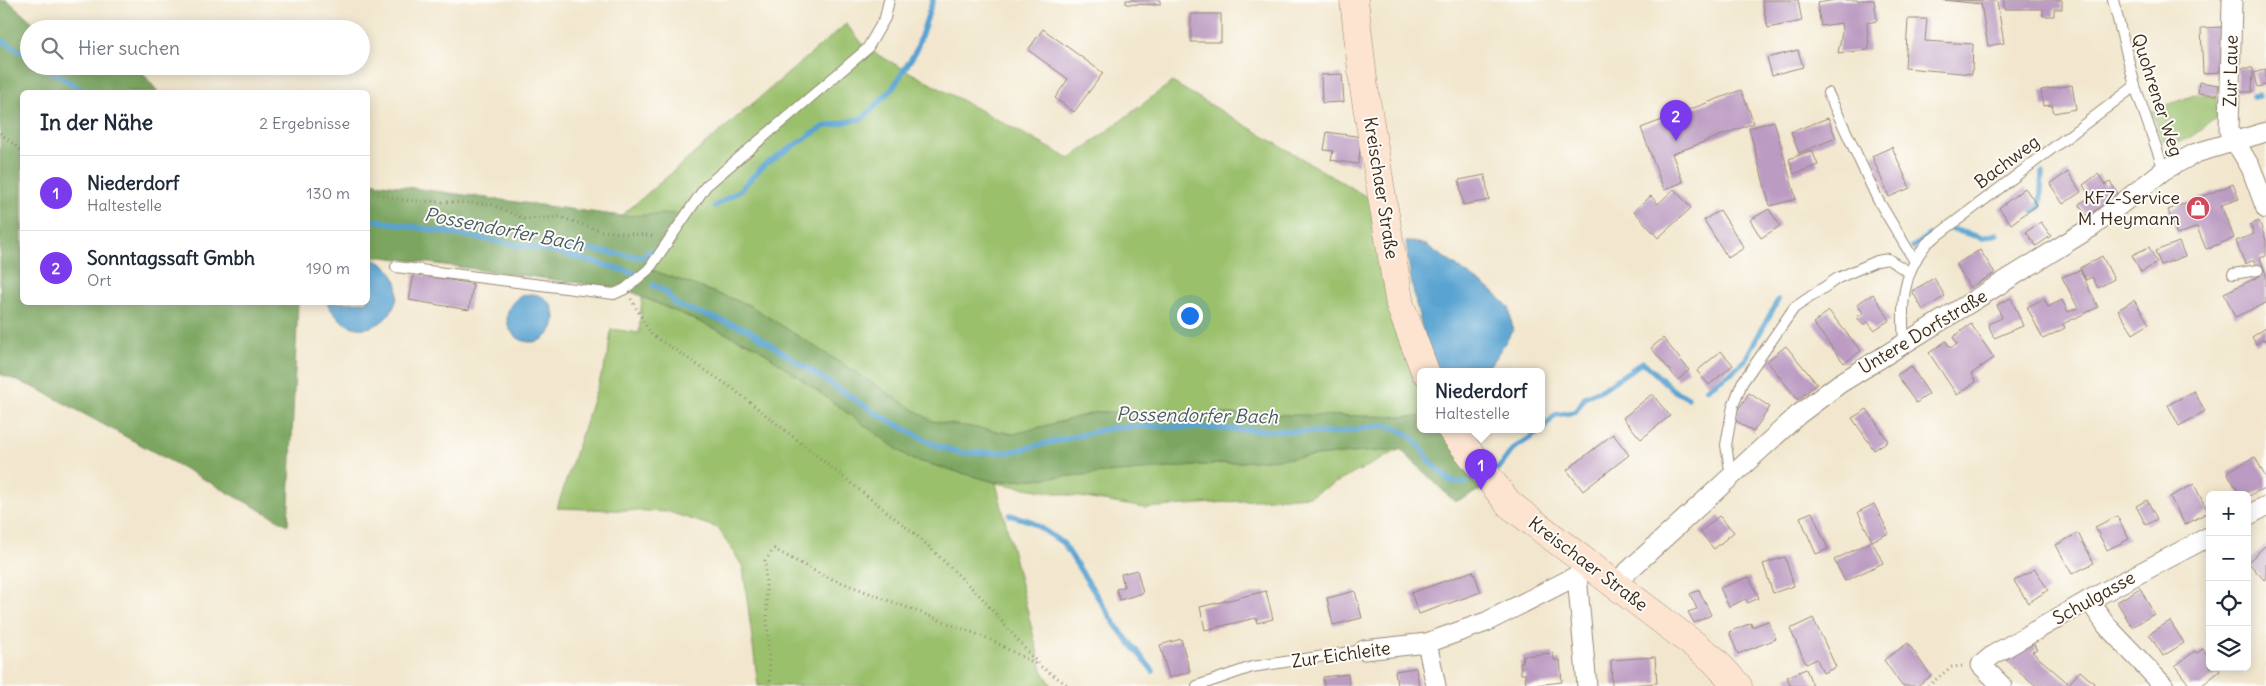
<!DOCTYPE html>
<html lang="de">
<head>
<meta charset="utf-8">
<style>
	:root { --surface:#fff; --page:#f2f2f3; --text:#1f2937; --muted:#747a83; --line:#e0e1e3; --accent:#7c3aed }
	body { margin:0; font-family:Delius,sans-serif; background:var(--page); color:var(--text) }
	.controls { position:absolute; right:15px; bottom:15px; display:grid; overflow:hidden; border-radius:8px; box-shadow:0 2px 12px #0003 }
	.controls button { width:45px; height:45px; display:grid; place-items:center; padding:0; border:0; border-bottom:1px solid var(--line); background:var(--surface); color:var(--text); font:25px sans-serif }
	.you { position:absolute; left:1189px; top:315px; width:18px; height:18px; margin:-12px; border:4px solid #fff; border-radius:50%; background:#1a73e8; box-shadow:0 0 0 8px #1a73e833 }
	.badge { display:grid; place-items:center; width:32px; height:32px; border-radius:50%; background:var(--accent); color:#fff; font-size:16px; font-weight:700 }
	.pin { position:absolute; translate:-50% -41px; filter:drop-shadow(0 1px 2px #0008) }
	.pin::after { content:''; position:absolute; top:26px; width:18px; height:15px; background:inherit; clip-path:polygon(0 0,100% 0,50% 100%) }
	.popup { position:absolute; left:1417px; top:368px; width:128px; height:65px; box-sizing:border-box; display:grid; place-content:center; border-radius:8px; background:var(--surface); filter:drop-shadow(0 1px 4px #0005); font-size:16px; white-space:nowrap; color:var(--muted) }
	.popup b { font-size:19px; color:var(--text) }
	.popup::after { content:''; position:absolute; left:50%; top:100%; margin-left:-10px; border:10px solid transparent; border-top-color:var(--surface) }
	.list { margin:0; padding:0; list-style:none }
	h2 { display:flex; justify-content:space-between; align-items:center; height:65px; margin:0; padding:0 20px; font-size:21px }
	h2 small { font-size:16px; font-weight:400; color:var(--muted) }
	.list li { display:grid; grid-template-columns:32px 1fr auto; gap:15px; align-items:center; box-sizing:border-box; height:75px; padding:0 20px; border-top:1px solid var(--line) }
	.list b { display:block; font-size:19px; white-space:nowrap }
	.list p { margin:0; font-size:16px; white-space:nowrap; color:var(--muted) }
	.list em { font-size:16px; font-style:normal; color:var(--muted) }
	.icon { flex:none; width:28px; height:28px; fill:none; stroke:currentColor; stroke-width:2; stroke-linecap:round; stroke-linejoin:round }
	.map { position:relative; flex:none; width:2266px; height:686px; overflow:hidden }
	.search { position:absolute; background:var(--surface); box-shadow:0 2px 12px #0003; left:20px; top:20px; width:350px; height:55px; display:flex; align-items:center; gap:12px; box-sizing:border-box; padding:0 18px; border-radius:28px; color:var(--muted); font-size:19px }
	.panel { position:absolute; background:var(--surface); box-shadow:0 2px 12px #0003; left:20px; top:90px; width:350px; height:215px; border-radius:8px }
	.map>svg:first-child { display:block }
</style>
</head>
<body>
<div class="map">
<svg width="2266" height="686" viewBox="0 0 2266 686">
	<rect width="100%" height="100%" fill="#fdfcf7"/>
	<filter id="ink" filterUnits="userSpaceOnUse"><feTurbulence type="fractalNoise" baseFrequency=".02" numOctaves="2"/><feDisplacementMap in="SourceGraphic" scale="10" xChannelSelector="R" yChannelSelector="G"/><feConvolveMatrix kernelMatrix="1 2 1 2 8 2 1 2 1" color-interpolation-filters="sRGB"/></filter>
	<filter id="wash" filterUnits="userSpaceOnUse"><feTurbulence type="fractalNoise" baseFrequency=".0096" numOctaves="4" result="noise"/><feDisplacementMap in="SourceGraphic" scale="20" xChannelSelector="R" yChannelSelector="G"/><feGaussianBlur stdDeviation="1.12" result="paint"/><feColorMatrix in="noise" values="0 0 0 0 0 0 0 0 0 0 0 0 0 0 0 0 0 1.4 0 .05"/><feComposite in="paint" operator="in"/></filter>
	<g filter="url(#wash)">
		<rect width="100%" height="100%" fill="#f2e7ce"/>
		<!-- green -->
		<g fill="#9ac06c" stroke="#6a7545">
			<path d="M846,24L867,49L1070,159L1172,82L1384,207L1421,371V417L1097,412L1014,434L932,421L749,305L649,269L621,216Z"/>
			<path d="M2197,94L2217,97V117C2200,129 2184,149 2162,140L2151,111Z"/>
			<path d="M642,297L757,347L911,459L995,482L1401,449L1310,496L1145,508L996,483L1042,670L1052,686H758L743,567L718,528L669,512L557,508L608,355L611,329L639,333Z"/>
		</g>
		<!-- forest -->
		<g fill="#7ba660" stroke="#5b683f">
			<path d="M0,0H7L35,24L62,29H29V66H137L158,92H22V302L298,303L288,525L40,390L0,374Z"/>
			<path d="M368,182L621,216L686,213L649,269L749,305L932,421L1014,434L1097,412L1421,417V429H1440L1482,489L1455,502L1400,449L995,482L911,459L757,347L625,289L368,255Z"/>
		</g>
		<!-- water -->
		<g fill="#59a3d1" stroke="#4a6678">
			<path d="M1406,242H1415L1426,245L1491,290L1509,307L1513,331L1486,371H1436C1420,327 1411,289 1406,242Z"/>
			<path d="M368,257C374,260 384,263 388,268C421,304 360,362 327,303L368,302Z"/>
			<circle cx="531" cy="318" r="24"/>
		</g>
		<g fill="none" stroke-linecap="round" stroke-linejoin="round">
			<!-- stream -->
			<g stroke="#59a3d1" stroke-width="5.5">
				<path d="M0,39L29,57"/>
				<path d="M43,66L85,92"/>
				<path d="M2254,97L2259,96"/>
				<path d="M715,206L739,191L764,165L823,127L863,118L892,89L916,51L933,0"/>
				<path d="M2033,212L2040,207L2042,173"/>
				<path d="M368,219L553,251L634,273"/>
				<path d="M1951,229L1983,238L1997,234"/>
				<path d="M1913,247L1929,235"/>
				<path d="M558,250L583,249L641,257L651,251"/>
				<path d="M653,285L666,292L676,305L747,329L877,414L937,446L962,453L1010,452L1110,428L1151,426L1332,433L1386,425L1400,430L1413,438L1432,463L1450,481L1466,483"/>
				<path d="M1707,389L1733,371L1745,360L1778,300"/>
				<path d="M1494,471L1499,468L1513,449L1542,430L1555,415L1575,412L1586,396L1601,390L1643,362L1673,390L1688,398"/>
				<path d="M1010,515L1030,521L1063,543L1117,627L1153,671"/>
			</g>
		</g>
		<g id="blocks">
			<!-- building -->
			<g fill="#bc9bc2">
				<path d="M1126,0H1160V5L1126,4Z"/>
				<path d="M1762,0H1798L1802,21L1768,28Z"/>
				<path d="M1836,0H1874L1877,21L1867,23L1869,50L1838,53L1842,32L1841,23L1821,26L1817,3Z"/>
				<path d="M1943,0L1997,1L2004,43L1988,46L1981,4Z"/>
				<path d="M2004,0H2062V9H2054V16H2043V9H2004Z"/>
				<rect x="1191" y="14" width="30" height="28"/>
				<path d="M1908,19H1927L1925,41L1973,44L1972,74L1905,68Z"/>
				<path d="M2222,27L2224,62H2220V72L2203,73L2201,28Z"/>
				<path d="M1043,29L1103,73L1074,112L1055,98L1068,79L1028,50Z"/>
				<path d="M1798,50L1803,67L1772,75L1767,58Z"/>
				<path d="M2238,68H2253L2252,92H2237Z"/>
				<path d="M2266,69V85L2258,87L2254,73Z"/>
				<path d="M1342,74L1344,102L1322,103L1321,75Z"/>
				<path d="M2199,82L2219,85L2217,95L2198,93Z"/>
				<path d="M2072,85L2076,109L2054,113L2052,105L2043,106L2041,90Z"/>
				<path d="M1741,90L1754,123L1672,154L1683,182L1664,190L1641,128Z"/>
				<path d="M1828,118L1836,138L1799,153L1791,132Z"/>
				<path d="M1774,121L1796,199L1770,206L1749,128Z"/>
				<path d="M1327,132L1362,137L1358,164L1331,160L1333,151L1324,150Z"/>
				<path d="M1892,147L1910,188L1889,197L1872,156Z"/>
				<path d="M1812,150L1818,165L1794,174L1789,159Z"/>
				<path d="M2068,172L2081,192L2063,204L2050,184Z"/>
				<path d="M2098,174L2105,185L2110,182L2119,195L2087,216L2079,204L2090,197L2083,185Z"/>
				<path d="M1485,175L1489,200L1463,205L1459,180Z"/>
				<path d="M2233,184L2239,199L2221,205L2234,238L2206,249L2197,227L2177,235L2168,210Z"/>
				<path d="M2025,188L2037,205L2011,224L1999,208Z"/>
				<path d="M1674,189L1691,208L1658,238L1634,211L1651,196L1658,204Z"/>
				<path d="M1769,209L1780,226L1761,238L1750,220Z"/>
				<path d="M1720,210L1744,248L1728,258L1704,220Z"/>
				<path d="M2259,221L2266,240V256L2260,258L2266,274V303L2235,317L2224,293L2260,276L2254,260L2245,264L2236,241L2254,234L2250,225Z"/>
				<path d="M2041,222L2051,236L2036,246L2026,232Z"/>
				<path d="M2179,242L2185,256L2161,265L2155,251Z"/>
				<path d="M2149,247L2157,263L2141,272L2132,255Z"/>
				<path d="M1980,250L1995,273L1970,288L1956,264Z"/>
				<path d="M2102,256L2114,279L2098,288L2092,277L2086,280L2080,268Z"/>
				<path d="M2080,270L2098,307L2063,324L2065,328L2043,339L2027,307L2044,299L2048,307L2062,300L2068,312L2078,308L2062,277Z"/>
				<path d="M414,274L473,284L469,310L409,300Z"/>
				<path d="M1934,278L1945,296L1923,310L1912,291Z"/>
				<path d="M1873,294L1890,320L1874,330L1868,322L1863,325L1857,317L1863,313L1857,304Z"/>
				<path d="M2011,298L2023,326L1994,338L1988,324L2002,318L1997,305Z"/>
				<path d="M2134,300L2149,324L2133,334L2118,310Z"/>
				<path d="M1829,311L1861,351L1844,363L1813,323Z"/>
				<path d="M1971,324L1994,358L1971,374L1976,382L1957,395L1929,353L1946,341L1950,348L1957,344L1953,337Z"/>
				<path d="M2266,328V342L2264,339L2256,344L2252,337Z"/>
				<path d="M1663,338L1689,370L1678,380L1651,348Z"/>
				<path d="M1786,346L1817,384L1798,400L1767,361Z"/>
				<path d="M1721,351L1733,365L1709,385L1697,371Z"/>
				<path d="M1911,366L1929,394L1916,403L1897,375Z"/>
				<path d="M2194,391L2205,411L2179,426L2168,405Z"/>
				<path d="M1749,393L1770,407L1753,432L1735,420L1738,410Z"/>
				<path d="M1652,394L1670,416L1641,439L1623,418Z"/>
				<path d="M1867,409L1888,441L1874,450L1852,418Z"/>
				<path d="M1613,434L1629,455L1583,491L1567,470Z"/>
				<path d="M2255,457L2266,478V487L2247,497V495H2240L2227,472Z"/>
				<path d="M2194,484L2208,512L2185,525L2170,497Z"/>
				<path d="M2147,500L2157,519L2146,525L2136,506Z"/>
				<path d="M1874,504L1889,533L1872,541L1883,563L1845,581L1834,560L1872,541L1858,512Z"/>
				<path d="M1812,512L1828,549L1816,554L1800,517Z"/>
				<path d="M1719,516L1734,532L1714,549L1700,532Z"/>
				<path d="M2117,516L2129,539L2107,550L2095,527Z"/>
				<path d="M2078,533L2094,563L2072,574L2056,545Z"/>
				<path d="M2266,545V578L2264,580L2248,562Z"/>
				<path d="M1785,557L1794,586L1773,593L1763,564Z"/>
				<path d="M2035,569L2048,590L2028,603L2014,581Z"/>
				<path d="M1137,570L1143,593L1120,600L1116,589L1124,587L1121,574Z"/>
				<path d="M1473,571L1481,592L1419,614L1411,593Z"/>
				<path d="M1749,577L1759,598L1748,603L1745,599L1729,607L1720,588Z"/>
				<path d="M2140,588L2154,614L2132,627L2117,602Z"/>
				<path d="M1699,590L1711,615L1694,623L1688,612L1697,609L1690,594Z"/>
				<path d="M1266,591L1273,619L1257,623L1256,618L1205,630L1200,607Z"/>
				<path d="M1355,591L1362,618L1333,625L1327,598Z"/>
				<path d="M1813,618L1836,667L1823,673L1817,659L1806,664L1790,629Z"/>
				<path d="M1768,621L1776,639L1738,654L1729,632L1751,623L1752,627Z"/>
				<path d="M2170,621L2184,643L2163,656L2149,634Z"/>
				<path d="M1181,639L1190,672L1169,678L1160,645Z"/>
				<path d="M2032,641L2037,650L2032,652L2069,684L2080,671L2094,683L2092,686H2036L2006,660L2014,650Z"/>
				<path d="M1908,643L1931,676L1917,686H1902L1884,660Z"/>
				<path d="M2203,649L2210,658V667H2217L2220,671L2201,686H2190L2175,666L2195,651L2197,653Z"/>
				<path d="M1553,653L1554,660H1560L1562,682L1526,686L1525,674H1521L1520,662H1523L1522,656Z"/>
				<path d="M1655,657L1657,683L1612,686L1611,660Z"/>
				<path d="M1416,668L1419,686H1397L1395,671Z"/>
				<path d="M1806,669L1813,686H1791L1787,677Z"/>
				<path d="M1348,674L1349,686H1324L1323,677Z"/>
			</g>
		</g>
	</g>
	<g filter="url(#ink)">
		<use href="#blocks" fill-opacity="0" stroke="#968876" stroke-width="1"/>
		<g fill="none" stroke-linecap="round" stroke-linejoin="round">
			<!-- service casing -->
			<g stroke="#968876" stroke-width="12">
				<g id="service">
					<path d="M2113,0L2135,86L2164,170"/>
					<path d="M1828,93L1878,200L1914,260"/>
					<path d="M396,267L614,294L625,289L649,269L706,186L867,49L885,18L889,0"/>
					<path d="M2233,274L2258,270"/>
					<path d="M1904,342C1901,304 1902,274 1927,243L2135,86"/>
					<path d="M1731,476L1726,445L1733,406L1742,383L1794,308L1838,278L1877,261L1888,259L1910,273"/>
					<path d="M1197,686L1252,667L1364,650"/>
				</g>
			</g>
			<!-- minor casing -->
			<g stroke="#968876" stroke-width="21">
				<g id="minor">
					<path d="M2232,0L2229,131L2251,168L2266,209"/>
					<path d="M2247,516L2266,506"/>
					<path d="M1577,576L1587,686"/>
					<path d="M1614,584L1798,415L1839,384L2092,227L2164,170L2196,153L2266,132"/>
					<path d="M2089,600L2107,626L2164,686"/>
					<path d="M1427,643L1436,686"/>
					<path d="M1364,650L1427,643L1486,622L1592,568"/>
					<path d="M2002,686L1981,665L1993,655L2089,600L2210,536"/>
				</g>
			</g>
			<!-- secondary casing -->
			<g stroke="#968876" stroke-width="29">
				<g id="secondary">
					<path d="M1354,0L1364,88L1400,305L1425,371"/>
					<path d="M1451,429L1509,504L1713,659L1738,686"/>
				</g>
			</g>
			<!-- path -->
			<g stroke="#968876" stroke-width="3" stroke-dasharray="1 4" stroke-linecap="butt">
				<path d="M0,133L22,151"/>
				<path d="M368,191L401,200L491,204L525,219L560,217L602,231L655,236"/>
				<path d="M631,299L651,334L732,388L921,539L980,596L1040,666L1069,686"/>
				<path d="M770,686L765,561L774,549L822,575L987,638L1036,664"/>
				<path d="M1928,686L1951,667L1963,666"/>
			</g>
			<!-- service -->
			<use href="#service" stroke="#fff" stroke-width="10"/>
			<!-- minor -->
			<use href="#minor" stroke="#fff" stroke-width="19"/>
			<!-- secondary -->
			<use href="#secondary" stroke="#fde4d1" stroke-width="28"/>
		</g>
	</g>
	<!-- icons -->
	<defs>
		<g id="shop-disc" transform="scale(1.25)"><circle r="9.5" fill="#d1495b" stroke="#fdfcf7"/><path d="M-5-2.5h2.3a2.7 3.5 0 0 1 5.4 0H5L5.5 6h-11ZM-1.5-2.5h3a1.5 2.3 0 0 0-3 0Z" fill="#fff"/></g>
	</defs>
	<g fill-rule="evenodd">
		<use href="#shop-disc" x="2198" y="208"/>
	</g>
	<g text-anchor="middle" stroke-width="4" stroke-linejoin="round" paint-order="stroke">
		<!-- street labels -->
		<g font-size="18" fill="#3b2a1e" stroke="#fdfcf7">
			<text transform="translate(2231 71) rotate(-89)" y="6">Zur Laue</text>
			<text transform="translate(2157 95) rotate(72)" y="6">Quohrener Weg</text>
			<text transform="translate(2007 162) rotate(-37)" y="6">Bachweg</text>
			<text transform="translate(1381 188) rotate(81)" y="6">Kreischaer Straße</text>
			<text transform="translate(1923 332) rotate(-31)" y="6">Untere Dorfstraße</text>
			<text transform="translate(1588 564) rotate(37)" y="6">Kreischaer Straße</text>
			<text transform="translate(2094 598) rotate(-29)" y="6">Schulgasse</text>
			<text transform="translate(1341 655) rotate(-8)" y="6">Zur Eichleite</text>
		</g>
		<!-- poi labels -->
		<g font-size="18" fill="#3b2a1e" stroke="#fdfcf7" text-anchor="end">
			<text x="2180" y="204">KFZ-Service<tspan x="2180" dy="21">M. Heymann</tspan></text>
		</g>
		<!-- water labels -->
		<g font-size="19" font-style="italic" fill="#475a66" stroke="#fdfcf7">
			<text transform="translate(504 229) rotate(11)" y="7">Possendorfer Bach</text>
			<text transform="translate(1197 415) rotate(1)" y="7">Possendorfer Bach</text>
		</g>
	</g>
</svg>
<div class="controls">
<button>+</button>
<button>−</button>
<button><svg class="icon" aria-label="locate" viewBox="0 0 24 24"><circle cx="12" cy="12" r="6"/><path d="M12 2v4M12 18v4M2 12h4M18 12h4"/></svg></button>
<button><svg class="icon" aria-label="layers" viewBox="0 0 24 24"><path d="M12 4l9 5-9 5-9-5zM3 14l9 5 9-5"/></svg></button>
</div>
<div class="you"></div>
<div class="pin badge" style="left:1481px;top:490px">1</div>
<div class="popup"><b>Niederdorf</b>Haltestelle</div>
<div class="pin badge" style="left:1676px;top:141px">2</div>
<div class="search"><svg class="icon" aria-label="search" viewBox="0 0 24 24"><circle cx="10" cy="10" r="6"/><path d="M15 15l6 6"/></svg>Hier suchen</div>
<section class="panel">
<h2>In der Nähe<small>2 Ergebnisse</small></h2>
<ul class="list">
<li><span class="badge">1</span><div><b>Niederdorf</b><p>Haltestelle</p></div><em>130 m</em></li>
<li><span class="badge">2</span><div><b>Sonntagssaft Gmbh</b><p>Ort</p></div><em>190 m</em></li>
</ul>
</section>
</div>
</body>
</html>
